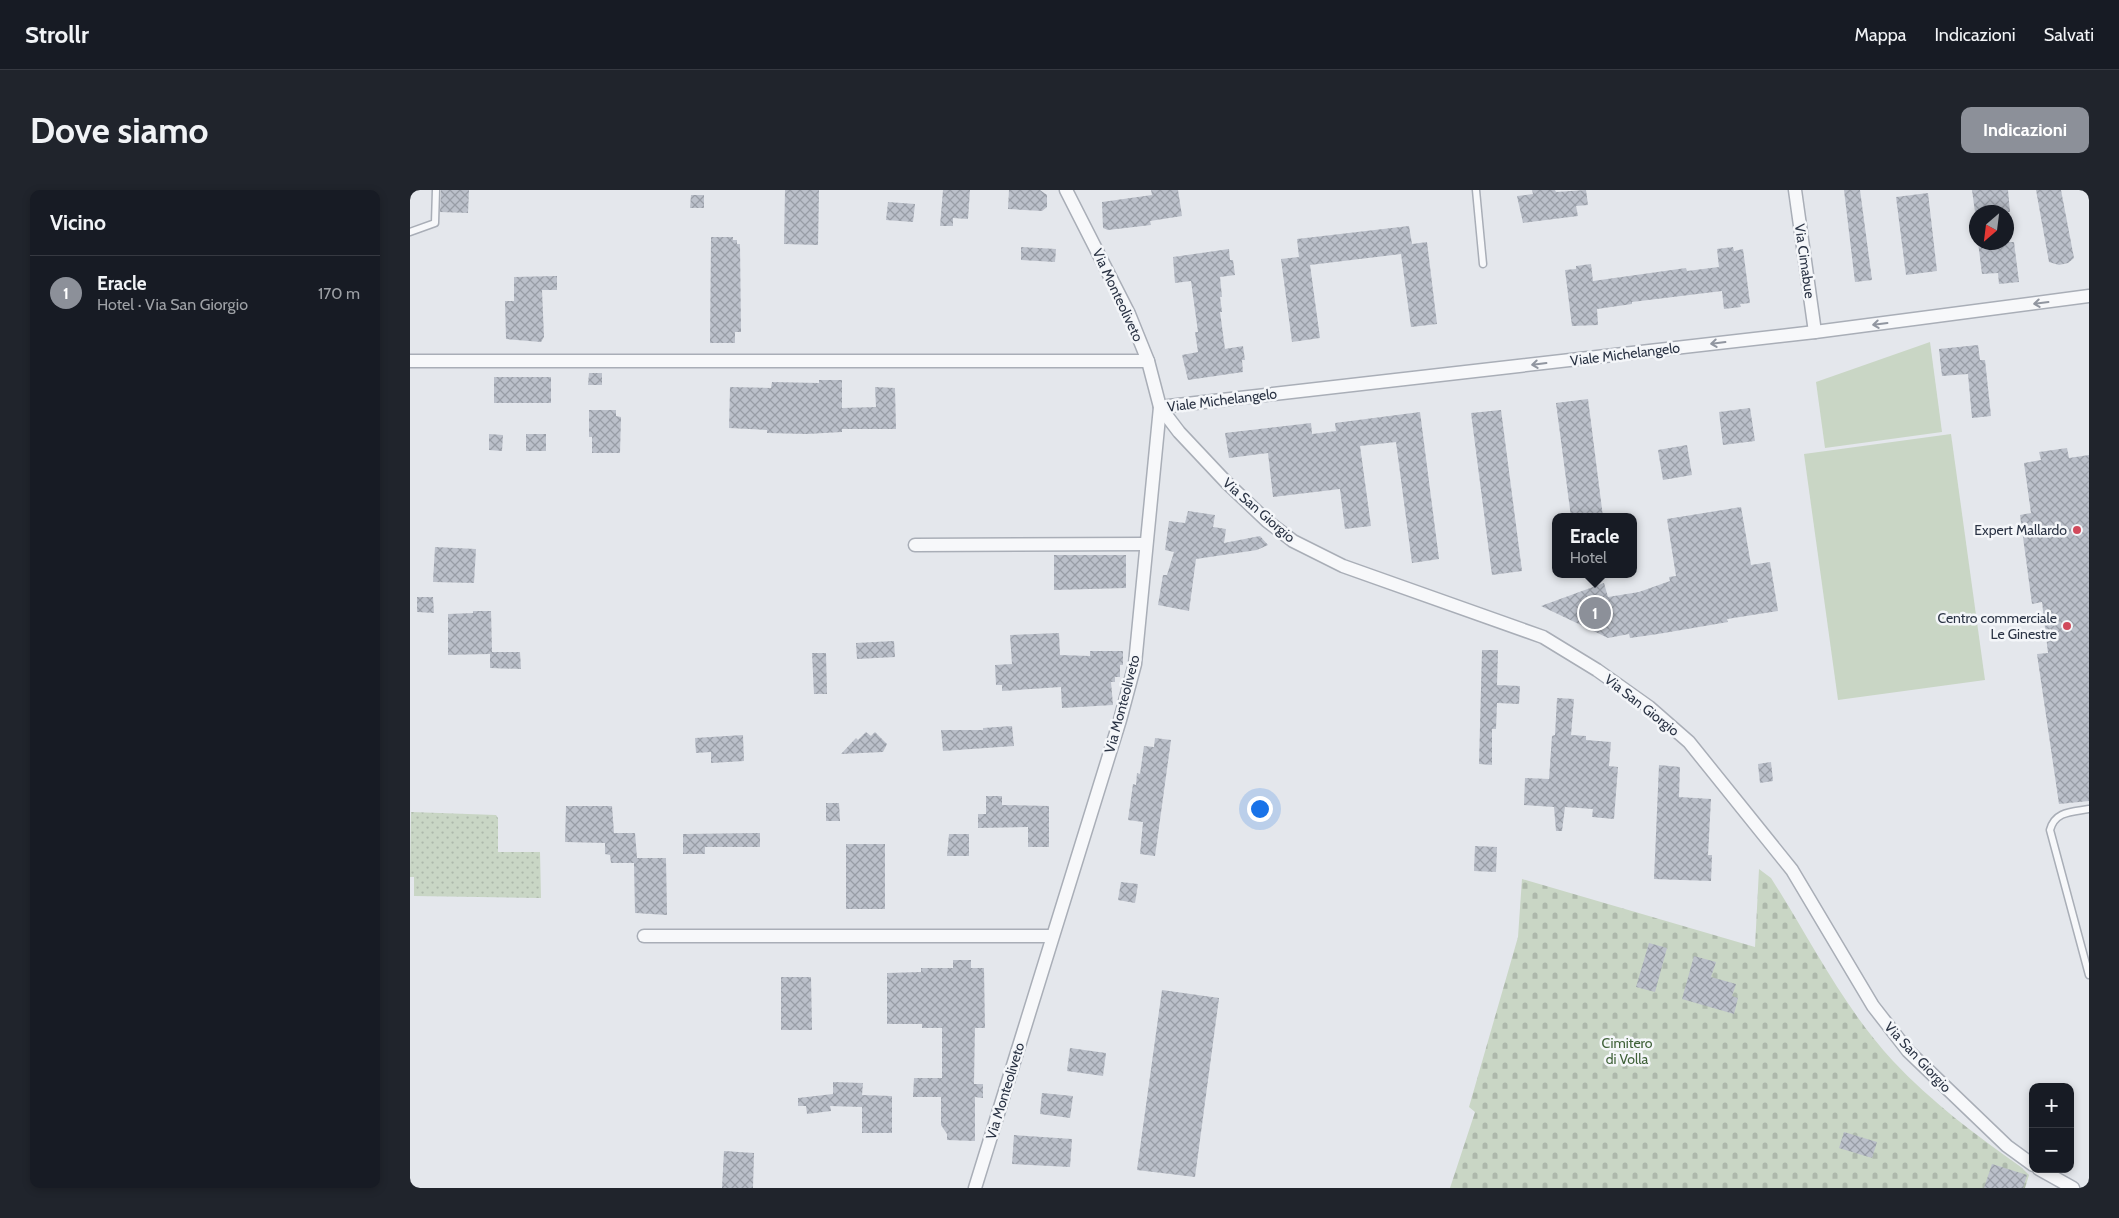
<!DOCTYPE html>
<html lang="it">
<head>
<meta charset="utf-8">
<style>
	:root { --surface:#171b24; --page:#20242c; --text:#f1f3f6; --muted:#9ea1a6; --line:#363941; --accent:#8c9099 }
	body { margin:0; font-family:Cabin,sans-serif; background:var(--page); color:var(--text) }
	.controls { position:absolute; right:15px; bottom:15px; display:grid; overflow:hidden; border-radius:10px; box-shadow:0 2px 8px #0003 }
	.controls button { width:45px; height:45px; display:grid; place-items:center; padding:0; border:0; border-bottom:1px solid var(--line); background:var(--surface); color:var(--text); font:25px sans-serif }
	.compass { position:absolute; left:1559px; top:15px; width:45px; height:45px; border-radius:50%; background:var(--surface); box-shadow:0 2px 8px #0003; rotate:208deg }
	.you { position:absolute; left:849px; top:618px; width:18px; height:18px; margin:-12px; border:4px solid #fff; border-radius:50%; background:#1a73e8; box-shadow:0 0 0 8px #1a73e833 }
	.badge { display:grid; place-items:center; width:32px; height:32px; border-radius:50%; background:var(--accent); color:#fff; font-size:16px; font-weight:700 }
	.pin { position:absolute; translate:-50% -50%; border:2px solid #fff; box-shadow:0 1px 5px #0006 }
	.popup { position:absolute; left:1142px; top:323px; width:85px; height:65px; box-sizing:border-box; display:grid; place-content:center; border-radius:10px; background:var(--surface); filter:drop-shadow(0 1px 4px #0005); font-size:16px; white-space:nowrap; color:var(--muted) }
	.popup b { font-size:19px; color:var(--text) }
	.popup::after { content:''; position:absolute; left:50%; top:100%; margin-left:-10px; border:10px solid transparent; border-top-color:var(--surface) }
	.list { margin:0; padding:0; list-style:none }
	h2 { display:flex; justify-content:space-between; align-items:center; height:65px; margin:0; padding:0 20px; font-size:21px }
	h2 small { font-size:16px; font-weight:400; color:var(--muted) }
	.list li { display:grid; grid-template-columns:32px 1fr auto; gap:15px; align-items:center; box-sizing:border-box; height:75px; padding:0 20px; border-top:1px solid var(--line) }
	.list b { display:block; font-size:19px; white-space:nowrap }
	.list p { margin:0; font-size:16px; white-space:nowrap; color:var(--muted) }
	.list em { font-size:16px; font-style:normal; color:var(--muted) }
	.map { position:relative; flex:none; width:1679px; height:998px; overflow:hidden; border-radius:10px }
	header { display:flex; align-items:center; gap:30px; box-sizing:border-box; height:70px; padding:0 25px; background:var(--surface); border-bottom:1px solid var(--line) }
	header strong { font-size:24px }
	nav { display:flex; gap:28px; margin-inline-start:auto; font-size:18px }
	.intro { display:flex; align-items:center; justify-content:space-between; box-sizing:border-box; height:120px; padding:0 30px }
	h1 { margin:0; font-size:35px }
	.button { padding:12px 22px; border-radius:10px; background:var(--accent); color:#fff; font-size:18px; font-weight:700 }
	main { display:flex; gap:30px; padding:0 30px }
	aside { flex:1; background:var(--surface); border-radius:10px; box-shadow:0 2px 8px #0003 }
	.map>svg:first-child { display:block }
</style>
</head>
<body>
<header>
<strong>Strollr</strong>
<nav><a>Mappa</a><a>Indicazioni</a><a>Salvati</a></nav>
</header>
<div class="intro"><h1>Dove siamo</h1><a class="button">Indicazioni</a></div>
<main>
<aside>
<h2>Vicino<small></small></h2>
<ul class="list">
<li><span class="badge">1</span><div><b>Eracle</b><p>Hotel · Via San Giorgio</p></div><em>170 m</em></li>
</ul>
</aside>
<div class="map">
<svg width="1679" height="998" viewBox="0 0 1679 998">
	<defs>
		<pattern id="grass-dots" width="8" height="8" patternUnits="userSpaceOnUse" patternTransform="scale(1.25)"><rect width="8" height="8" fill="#c9d6c5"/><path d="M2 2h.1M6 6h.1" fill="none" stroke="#adb8ab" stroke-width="1.8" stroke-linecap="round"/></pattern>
		<pattern id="cemetery-stones" width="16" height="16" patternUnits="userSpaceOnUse" patternTransform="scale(1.25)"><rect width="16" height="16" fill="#c9d6c5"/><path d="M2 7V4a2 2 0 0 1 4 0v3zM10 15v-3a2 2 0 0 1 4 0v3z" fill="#adb8ab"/></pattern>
		<pattern id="building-cross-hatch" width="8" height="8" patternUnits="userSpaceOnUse" patternTransform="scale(1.25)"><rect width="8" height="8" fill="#bbc0ca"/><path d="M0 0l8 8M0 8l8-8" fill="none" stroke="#989da6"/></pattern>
	</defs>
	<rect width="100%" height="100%" fill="#e4e7ec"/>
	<!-- grass -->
	<path fill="url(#grass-dots)" d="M1,622L86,625L88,628V662H130L131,708L4,706V687H0Z"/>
	<!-- cemetery -->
	<path fill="url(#cemetery-stones)" d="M1349,679L1361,688C1400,749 1433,817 1483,871C1521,912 1566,945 1611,977L1619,985L1615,998H1040L1065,922L1059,917L1108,747L1112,689L1345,757Z"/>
	<!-- garden -->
	<g fill="#c9d6c5">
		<path d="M1520,152L1532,242L1415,258L1406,192Z"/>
		<path d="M1541,244L1575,490L1428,510L1394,264Z"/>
	</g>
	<!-- building -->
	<g fill="url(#building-cross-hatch)">
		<path d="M31,0H59L58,23L30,22Z"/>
		<path d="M375,0H409L408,55L374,54Z"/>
		<path d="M533,0H560L558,29L543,28V36H530Z"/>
		<path d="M599,0H630L637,5V17L632,21L598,19Z"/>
		<path d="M741,0H768L772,26L740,31L741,35L698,40L693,38L692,12L742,5Z"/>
		<path d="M1122,0H1145L1146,2L1176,0L1178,15L1166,16L1168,26L1113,33L1107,6L1123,4Z"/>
		<path d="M1434,0H1450L1462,90L1445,92Z"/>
		<path d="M1562,0H1598L1600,22H1565Z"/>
		<path d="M1626,0H1651L1664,68L1658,73L1649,75L1639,72Z"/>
		<path d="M1518,3L1527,81L1496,85L1486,7Z"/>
		<path d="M281,5H294V18H280Z"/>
		<path d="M478,12L505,14L503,32L476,30Z"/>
		<path d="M999,36L1002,54L1017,52L1027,134L1001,137L991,64L900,75L910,148L882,152L871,69L889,67L887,49Z"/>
		<path d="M301,47H323V50H327V54H330L331,142H325V153H300Z"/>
		<path d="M1568,52H1604L1609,92L1589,94L1588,83L1572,84Z"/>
		<path d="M611,57L646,59L645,72L611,70Z"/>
		<path d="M1323,57L1324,61L1333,59L1340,113L1330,114L1331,117L1314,119L1312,101L1222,112V114L1187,119L1188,135L1162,136L1155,80L1166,79V76L1181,74L1183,91L1276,78L1277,81L1309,77L1307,59Z"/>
		<path d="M819,59L820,70H823L825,85L810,87L812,107H810L812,122H810L815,159L833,156L835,170H832L833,182L778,190L772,165L788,162L785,142H788L781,91L765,93L763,67Z"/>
		<path d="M147,86V100H132L134,147L131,152L96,149L95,111H104V87Z"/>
		<path d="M1568,155L1570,170H1575L1581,226L1562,228L1558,184L1532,186L1529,159Z"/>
		<path d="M179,183H192V195H178Z"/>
		<rect x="84" y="187" width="57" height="26"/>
		<path d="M409,190H432V218L466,217L465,197L485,198L486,239H432V242L397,244L357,243V240L319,238L320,197L361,198L362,192L409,193Z"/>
		<path d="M1178,209L1193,327H1161L1146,213Z"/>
		<path d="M1340,218L1345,251L1313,255L1309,222Z"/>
		<path d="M179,220H206V226L211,227L210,263H182V247H179Z"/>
		<path d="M1091,220L1112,381L1082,385L1061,223Z"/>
		<path d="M1010,222L1029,369L1002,373L986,252L950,256L961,336L935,339L930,299L863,307L858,263L819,268L815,243L901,233L902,244L926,241L925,233Z"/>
		<path d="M79,244L93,245L92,261L79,260Z"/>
		<rect x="116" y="244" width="20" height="17"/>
		<path d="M1277,255L1282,285L1253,290L1248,260Z"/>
		<path d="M1657,258L1659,268L1679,265V611L1649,614L1627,464L1638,463L1632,412L1622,414L1610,325L1621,323L1614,273L1631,270L1629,262Z"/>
		<path d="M1331,317L1341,375L1360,372L1368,421L1317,429L1318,432L1248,444L1220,448L1219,444L1198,448L1131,416L1194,393L1198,407L1229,402L1260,391L1259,387L1266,386L1257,329Z"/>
		<path d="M778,321L805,325L803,337L816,339L814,353L850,346L858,355L847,360L786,369L779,421L748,415L753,385H757L764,362L755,360L759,331L775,333Z"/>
		<path d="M25,357L66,359L64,393L23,392Z"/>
		<path d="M644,365H716V398L644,400Z"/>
		<path d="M7,407H23L24,423L7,422Z"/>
		<path d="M63,421H81L82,462H110L111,479L80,478V464L38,465V424L63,423Z"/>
		<path d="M649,443L650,465L680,466V461H713V475H710V487H705V492H701L703,515L652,518L651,497L592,501V495H586L585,475L602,474L600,445Z"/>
		<path d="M484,451L485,467L447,469L446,453Z"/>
		<path d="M1072,460H1088L1087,495L1110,496L1109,514L1087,513L1086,539H1082V575L1069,574Z"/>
		<path d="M402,463H416L417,504H404Z"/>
		<path d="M1147,508L1164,509L1161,545L1176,546V550L1201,552L1199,576L1208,577L1204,629L1182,627L1183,619L1155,617L1152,641H1146L1144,617L1114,615L1115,588L1139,589L1142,546L1145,545Z"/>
		<path d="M602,536L604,556L533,561L531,540H573V538Z"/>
		<path d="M456,542L461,546L465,542L477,554L473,562L431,564L446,548L448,550Z"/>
		<path d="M333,545L334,571L301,573V562L286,563L285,548Z"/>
		<path d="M745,548L761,550L745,666L730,664L733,632L718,630L723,594L726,595L727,583L730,584L734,556L744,557Z"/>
		<path d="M1361,572L1363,591L1350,593L1348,574Z"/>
		<path d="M1249,575L1270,577L1269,607L1301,609L1298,665H1302L1301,691L1244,689Z"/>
		<path d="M576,606H592V615L639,616V657H618V637L568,638V624H576Z"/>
		<path d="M416,613H429L430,631H416Z"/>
		<path d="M156,616H202L204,643H225L227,668H256L257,725L225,723L224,673H201L200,665L195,664V653L155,652Z"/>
		<path d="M350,643V657H295V664H273V644Z"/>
		<path d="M539,644H559V666H537Z"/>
		<rect x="436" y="654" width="39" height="65"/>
		<path d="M1065,656L1087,657L1086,682L1064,681Z"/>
		<path d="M711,692L728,694L725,713L708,710Z"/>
		<path d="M1239,753L1257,758L1245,802L1226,797Z"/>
		<path d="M1284,766L1306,772L1301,787L1326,794L1322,806L1328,808L1324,824L1272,809Z"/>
		<path d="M543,770H561V778H574L575,838H565L564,894H573V908L565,907V951L537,950V944L531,935V907H503L504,888H532V838H512V834H477V783L511,782V778H543Z"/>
		<path d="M371,787H401L402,840H371Z"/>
		<path d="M752,800L809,808L785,987L727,980Z"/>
		<path d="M660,858L696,863L693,886L657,881Z"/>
		<path d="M423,892L453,893L452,905L482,906V943H452V917L420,916L421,921L397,924L396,916H388V908L423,904Z"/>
		<path d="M632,903L663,906L660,928L630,924Z"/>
		<path d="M1434,942L1467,952L1462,968L1429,958Z"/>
		<path d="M604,945L662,949L660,977L602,974Z"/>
		<path d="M314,961L344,963L343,998H312Z"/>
		<path d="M1582,974L1617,985L1613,998H1574Z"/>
	</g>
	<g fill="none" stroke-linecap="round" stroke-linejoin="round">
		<!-- service casing -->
		<g stroke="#a9aeb7" stroke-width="9">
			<g id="service">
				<path d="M1066,0L1073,74"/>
				<path d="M0,42L25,33L26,0"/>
				<path d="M1679,619C1662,622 1645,621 1640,640L1679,785"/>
			</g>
		</g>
		<!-- minor casing -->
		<g stroke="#a9aeb7" stroke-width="15">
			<g id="minor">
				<path d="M1385,0L1405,142"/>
				<path d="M0,171H738"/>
				<path d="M750,217L769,242L817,293L857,331L883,351L933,376L1133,447L1187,480L1239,517L1279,552L1382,680L1463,816L1498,861L1597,956L1623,975"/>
				<path d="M750,217L1405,142L1679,106"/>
				<path d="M505,355L736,354"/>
				<path d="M234,746H642"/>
				<path d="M1629,979L1663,998"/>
				<path d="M565,998L710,530L725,474L750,217L738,171L719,124L656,0"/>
			</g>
		</g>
		<!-- service -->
		<use href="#service" stroke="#f7f8fa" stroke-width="6"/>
		<!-- minor -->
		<use href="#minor" stroke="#f7f8fa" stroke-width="12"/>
	</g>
	<!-- one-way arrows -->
	<defs><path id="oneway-shaft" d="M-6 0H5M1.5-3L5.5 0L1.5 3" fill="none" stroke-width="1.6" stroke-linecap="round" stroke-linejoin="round" transform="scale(1.25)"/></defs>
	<g stroke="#9196a0">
		<use href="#oneway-shaft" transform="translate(1631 113) rotate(173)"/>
		<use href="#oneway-shaft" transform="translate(1470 134) rotate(173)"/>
		<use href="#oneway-shaft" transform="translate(1308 153) rotate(173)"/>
		<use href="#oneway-shaft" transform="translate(1129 174) rotate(173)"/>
	</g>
	<!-- markers -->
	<g fill="#d1495b" stroke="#f4f6f9" stroke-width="2">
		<circle cx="1667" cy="340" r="5"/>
		<circle cx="1657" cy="436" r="5"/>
	</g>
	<g text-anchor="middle" stroke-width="5" stroke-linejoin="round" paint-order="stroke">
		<!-- street labels -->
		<g font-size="14" fill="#2b3445" stroke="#f4f6f9">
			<text transform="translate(1395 71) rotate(82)" y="5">Via Cimabue</text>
			<text transform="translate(708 105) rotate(65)" y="5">Via Monteoliveto</text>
			<text transform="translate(1215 164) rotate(-7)" y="5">Viale Michelangelo</text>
			<text transform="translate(812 210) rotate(-7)" y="5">Viale Michelangelo</text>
			<text transform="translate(849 320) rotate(41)" y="5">Via San Giorgio</text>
			<text transform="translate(712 514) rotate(-75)" y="5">Via Monteoliveto</text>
			<text transform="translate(1232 515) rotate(38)" y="5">Via San Giorgio</text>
			<text transform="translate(1508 867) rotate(47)" y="5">Via San Giorgio</text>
			<text transform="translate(595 901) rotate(-73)" y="5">Via Monteoliveto</text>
		</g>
		<!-- poi labels -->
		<g font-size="14" fill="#2b3445" stroke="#f4f6f9" text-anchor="end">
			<text x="1657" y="345">Expert Mallardo</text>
			<text x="1647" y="433">Centro commerciale<tspan x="1647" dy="16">Le Ginestre</tspan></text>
		</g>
		<!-- park labels -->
		<g font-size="14" fill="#3f6138" stroke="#f4f6f9">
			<text x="1217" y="858">Cimitero<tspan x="1217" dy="16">di Volla</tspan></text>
		</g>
	</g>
</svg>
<div class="controls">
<button>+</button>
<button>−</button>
</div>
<svg class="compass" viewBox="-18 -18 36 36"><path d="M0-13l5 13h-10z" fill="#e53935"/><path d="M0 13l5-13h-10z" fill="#9ea1a6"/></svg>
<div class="you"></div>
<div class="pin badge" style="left:1185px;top:423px">1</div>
<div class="popup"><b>Eracle</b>Hotel</div>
</div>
</main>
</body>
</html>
